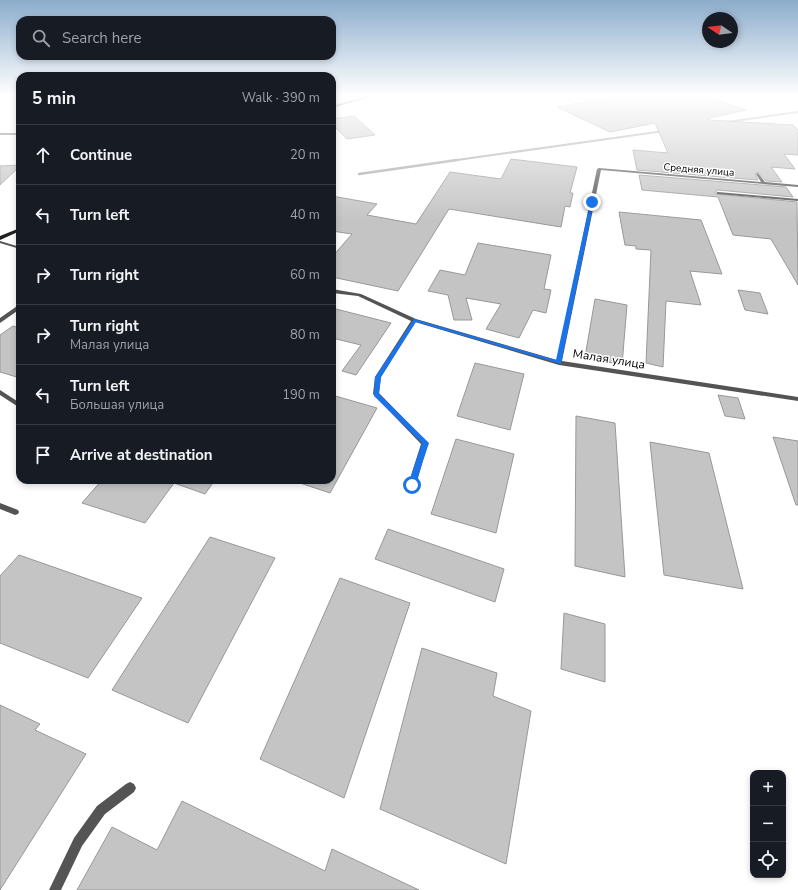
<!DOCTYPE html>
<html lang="en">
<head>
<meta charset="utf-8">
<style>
	:root { --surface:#171b24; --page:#242831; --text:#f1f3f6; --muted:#9ea1a6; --line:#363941 }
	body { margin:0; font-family:"Nunito Sans",sans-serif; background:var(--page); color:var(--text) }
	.controls { position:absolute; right:12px; bottom:12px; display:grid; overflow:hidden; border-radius:8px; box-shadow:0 2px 6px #0003 }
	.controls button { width:36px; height:36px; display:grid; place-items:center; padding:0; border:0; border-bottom:1px solid var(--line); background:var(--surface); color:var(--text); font:20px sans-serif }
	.compass { position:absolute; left:702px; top:12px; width:36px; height:36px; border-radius:50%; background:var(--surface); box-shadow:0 2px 6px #0003; rotate:283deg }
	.stop { position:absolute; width:12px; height:12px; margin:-9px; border:3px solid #1a73e8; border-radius:50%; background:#fff }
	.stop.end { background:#1a73e8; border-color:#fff; box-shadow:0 1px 4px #0008 }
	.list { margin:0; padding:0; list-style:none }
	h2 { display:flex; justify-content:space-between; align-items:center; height:52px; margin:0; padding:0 16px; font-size:17px }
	h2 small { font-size:13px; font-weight:400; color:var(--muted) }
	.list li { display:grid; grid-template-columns:26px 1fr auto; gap:12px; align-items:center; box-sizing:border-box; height:60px; padding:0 16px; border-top:1px solid var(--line) }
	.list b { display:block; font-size:15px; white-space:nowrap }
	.list p { margin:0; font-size:13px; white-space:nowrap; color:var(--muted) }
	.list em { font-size:13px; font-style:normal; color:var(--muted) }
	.icon { flex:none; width:22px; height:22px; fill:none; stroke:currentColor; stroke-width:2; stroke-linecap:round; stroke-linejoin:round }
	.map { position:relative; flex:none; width:798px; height:890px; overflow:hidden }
	.search { position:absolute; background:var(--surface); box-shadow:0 2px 6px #0003; left:16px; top:16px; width:320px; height:44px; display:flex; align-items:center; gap:10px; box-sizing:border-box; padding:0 14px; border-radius:12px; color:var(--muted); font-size:15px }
	.panel { position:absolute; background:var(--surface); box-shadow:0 2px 6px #0003; left:16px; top:72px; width:320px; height:412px; border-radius:12px }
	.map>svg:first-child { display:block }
</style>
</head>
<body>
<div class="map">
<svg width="798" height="890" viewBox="0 0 798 890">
	<rect width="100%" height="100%" fill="#fff"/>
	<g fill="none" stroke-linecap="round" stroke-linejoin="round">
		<!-- stream-far1 -->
		<g stroke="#a2a2a2" stroke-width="2">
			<path d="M727,122L798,112"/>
			<path d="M450,161L664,131"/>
		</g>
		<!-- stream -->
		<path stroke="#a2a2a2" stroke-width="2.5" d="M359,174L457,160"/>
	</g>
	<!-- building -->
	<g fill="#c4c4c4" stroke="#989898">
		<path d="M617,96H705L746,110L709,118V120L793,125L798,130V155L784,154L795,169L771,167L782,182L766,181L758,172L755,174L758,180L637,170L633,150L668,153L655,123L610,132L557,107Z"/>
		<path d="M354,116L375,135L347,139L332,124V119Z"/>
		<path d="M511,159L577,167L570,193H573L570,207L565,206L561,227L449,209L398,291L332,277V257L352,234L332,231V196L377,204L367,215L416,224L450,172L501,179Z"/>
		<path d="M20,165V166L0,185V166Z"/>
		<path d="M639,175L786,187L793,197L718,190L716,191V194L797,202L798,285L771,239L733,235L718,197L642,190Z"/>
		<path d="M619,212L701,220L722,274L690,271L701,305L666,301L663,367L646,363L651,250L636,249V246L625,245Z"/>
		<path d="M478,243L551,255L544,289L551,290L546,313L533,310L519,338L486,329L501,304L466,298L472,320H454L448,295L428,291L440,270L465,275Z"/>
		<path d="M738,290L760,293L768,314L745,310Z"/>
		<path d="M595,299L627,305L622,365L585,357Z"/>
		<path d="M332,308L391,323L356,375L342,371L361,345L332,338Z"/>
		<path d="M13,326L20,328V378L0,372V335Z"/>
		<path d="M475,363L524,374L510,430L457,416Z"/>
		<path d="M332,395L377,408L330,493L297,482L298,480H332Z"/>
		<path d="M718,395L738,398L745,419L725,416Z"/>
		<path d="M576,416L615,423L625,577L575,566Z"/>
		<path d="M773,437L798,441V505H796Z"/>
		<path d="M456,439L514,454L496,533L431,514Z"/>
		<path d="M650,442L709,453L743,589L664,575Z"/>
		<path d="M102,480H215L205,494L174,483L145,523L82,503Z"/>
		<path d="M388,529L504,569L495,602L375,559Z"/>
		<path d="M210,537L275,558L188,723L112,690Z"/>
		<path d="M19,555L142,598L88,678L0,643V576Z"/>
		<path d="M340,578L410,603L344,798L260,759Z"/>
		<path d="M564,613L605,624V682L561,669Z"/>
		<path d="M422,648L497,673L493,696L531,711L506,864L380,809Z"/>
		<path d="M0,705L40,724L35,730L86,754L0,890Z"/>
		<path d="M182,801L325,871L332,849L419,890H77L112,827L157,850Z"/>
	</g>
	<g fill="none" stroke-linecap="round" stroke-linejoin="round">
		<!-- lane -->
		<g fill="#545454" fill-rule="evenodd">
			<rect x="0" y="133" width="20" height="2"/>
			<path d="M599,168L761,182L756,174L758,173L765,182L798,185V187L601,170L562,361L798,397V401L559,365L415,322L381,377L379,393L428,443L416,485L415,487L412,488L409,487L408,485L421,444L373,394L375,377L411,321L358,296L332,293V289L361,294L416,319L557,360L597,169Z"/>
			<path d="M718,192L798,199V201L717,194V192Z"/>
			<path d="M0,241L20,247V249L0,243Z"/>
			<path d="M17,279H20V283L17,281Z"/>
			<path d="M20,304V309L0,323V318Z"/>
			<path d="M0,390L20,403V408L0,395Z"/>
			<path d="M0,503L18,510L19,512L18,514L15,515L0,509Z"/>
			<path d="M130,782L134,784L136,788L134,792L105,814L82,846L61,890H49L74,838L97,806L126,784Z"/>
		</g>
		<!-- secondary -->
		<g fill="#212121" fill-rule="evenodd">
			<path d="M368,96H373L332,108V106Z"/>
			<path d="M20,228V231L0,240V236Z"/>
		</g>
	</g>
	<!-- sky -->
	<linearGradient id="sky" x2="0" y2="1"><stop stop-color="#8cadcc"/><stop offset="0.43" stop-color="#fff"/><stop offset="1" stop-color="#fff" stop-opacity="0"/></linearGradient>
	<rect width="798" height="221" fill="url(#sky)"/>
	<!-- route -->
	<path fill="#1a73e8" d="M592,200L594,202L561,364L416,322L381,377L379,394L429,443L415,485L412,488L409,487L408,485L422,443L374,396L375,377L414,319L556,360L590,202Z"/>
	<g text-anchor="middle" stroke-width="3" stroke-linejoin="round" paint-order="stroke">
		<!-- far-street labels -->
		<g font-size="10" fill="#000" stroke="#fff">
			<text transform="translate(699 169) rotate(5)" y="4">Средняя улица</text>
		</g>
		<!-- street labels -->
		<g font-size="12" fill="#000" stroke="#fff">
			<text transform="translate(609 359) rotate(9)" y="4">Малая улица</text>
		</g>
	</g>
</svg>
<div class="controls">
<button>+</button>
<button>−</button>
<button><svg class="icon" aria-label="locate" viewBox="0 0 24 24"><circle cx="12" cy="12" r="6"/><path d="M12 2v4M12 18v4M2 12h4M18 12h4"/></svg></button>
</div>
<svg class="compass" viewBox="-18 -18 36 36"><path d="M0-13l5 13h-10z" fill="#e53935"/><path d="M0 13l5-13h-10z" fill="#9ea1a6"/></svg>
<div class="stop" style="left:412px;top:485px"></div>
<div class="stop end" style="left:592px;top:202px"></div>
<div class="search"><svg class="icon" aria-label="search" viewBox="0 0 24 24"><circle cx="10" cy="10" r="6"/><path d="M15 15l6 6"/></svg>Search here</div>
<section class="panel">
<h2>5 min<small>Walk · 390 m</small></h2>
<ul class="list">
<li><svg class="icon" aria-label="ahead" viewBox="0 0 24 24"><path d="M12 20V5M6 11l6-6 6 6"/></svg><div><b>Continue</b></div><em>20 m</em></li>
<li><svg class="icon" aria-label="left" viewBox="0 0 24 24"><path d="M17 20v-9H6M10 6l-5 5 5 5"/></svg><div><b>Turn left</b></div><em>40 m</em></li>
<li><svg class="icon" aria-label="right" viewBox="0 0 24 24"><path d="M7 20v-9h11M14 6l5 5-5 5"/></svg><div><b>Turn right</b></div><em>60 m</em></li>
<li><svg class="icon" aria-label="right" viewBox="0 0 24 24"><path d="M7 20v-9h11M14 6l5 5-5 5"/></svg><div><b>Turn right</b><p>Малая улица</p></div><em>80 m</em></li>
<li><svg class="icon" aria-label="left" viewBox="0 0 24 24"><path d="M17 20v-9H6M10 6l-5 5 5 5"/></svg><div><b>Turn left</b><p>Большая улица</p></div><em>190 m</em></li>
<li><svg class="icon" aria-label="arrive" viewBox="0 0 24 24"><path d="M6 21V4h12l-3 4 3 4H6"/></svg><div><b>Arrive at destination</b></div></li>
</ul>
</section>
</div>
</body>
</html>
